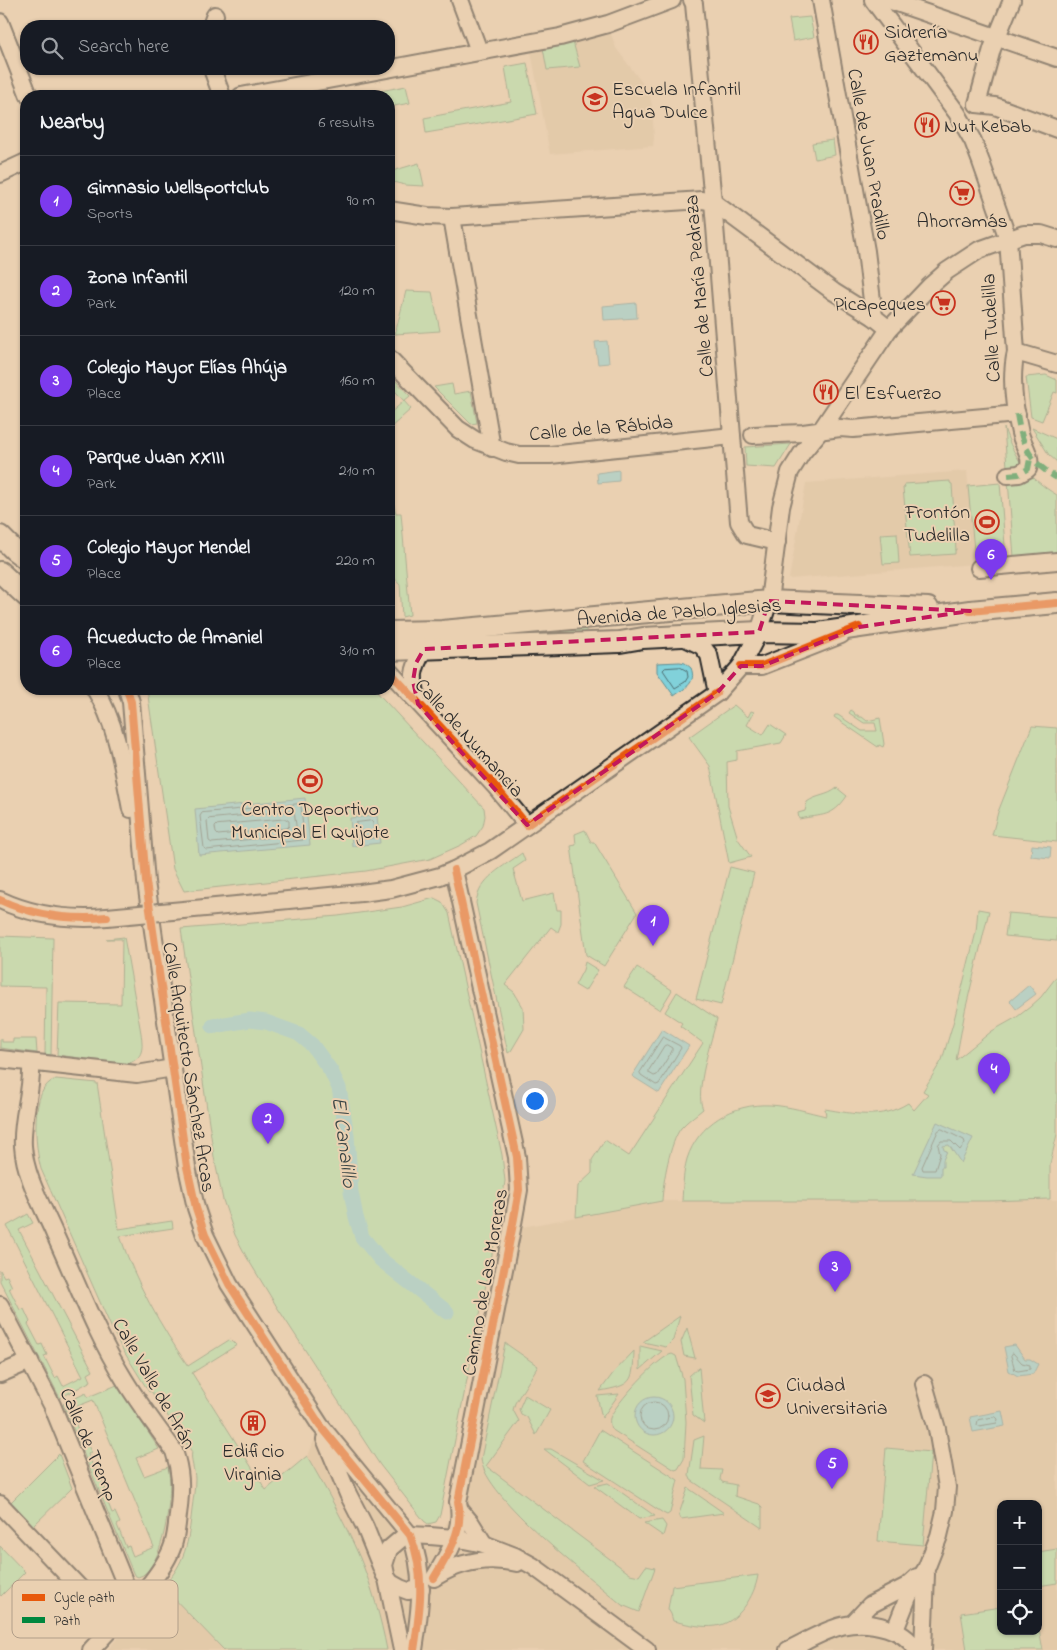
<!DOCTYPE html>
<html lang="en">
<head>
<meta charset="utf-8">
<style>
	:root { --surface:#171b24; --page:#242831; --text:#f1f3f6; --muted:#9ea1a6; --line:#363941; --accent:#7c3aed }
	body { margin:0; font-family:"Indie Flower",sans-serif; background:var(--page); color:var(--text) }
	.controls { position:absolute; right:15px; bottom:15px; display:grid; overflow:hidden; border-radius:10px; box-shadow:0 1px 4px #0004 }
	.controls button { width:45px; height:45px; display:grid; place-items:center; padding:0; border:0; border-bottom:1px solid var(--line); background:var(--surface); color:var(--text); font:25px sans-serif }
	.you { position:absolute; left:534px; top:1100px; width:18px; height:18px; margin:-12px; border:4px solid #fff; border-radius:50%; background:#1a73e8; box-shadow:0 0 0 8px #1a73e833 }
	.badge { display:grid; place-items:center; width:32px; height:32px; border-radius:50%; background:var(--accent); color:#fff; font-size:16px; font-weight:700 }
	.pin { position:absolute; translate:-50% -41px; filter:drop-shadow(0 1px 2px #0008) }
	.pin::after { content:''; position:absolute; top:26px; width:18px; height:15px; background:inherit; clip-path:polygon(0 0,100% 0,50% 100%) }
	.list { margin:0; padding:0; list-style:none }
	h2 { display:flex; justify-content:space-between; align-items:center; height:65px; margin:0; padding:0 20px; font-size:21px }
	h2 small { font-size:16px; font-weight:400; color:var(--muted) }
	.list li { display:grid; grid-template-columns:32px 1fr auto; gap:15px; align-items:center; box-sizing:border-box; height:90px; padding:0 20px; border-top:1px solid var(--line) }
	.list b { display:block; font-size:19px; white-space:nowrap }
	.list p { margin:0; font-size:16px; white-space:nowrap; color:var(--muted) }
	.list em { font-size:16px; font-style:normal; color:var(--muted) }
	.icon { flex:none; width:28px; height:28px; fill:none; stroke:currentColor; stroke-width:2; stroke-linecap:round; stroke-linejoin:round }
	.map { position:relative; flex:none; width:1057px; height:1650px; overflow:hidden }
	.search { position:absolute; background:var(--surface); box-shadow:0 1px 4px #0004; left:20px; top:20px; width:375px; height:55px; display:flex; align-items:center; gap:12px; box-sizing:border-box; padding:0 18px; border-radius:20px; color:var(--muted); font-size:19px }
	.panel { position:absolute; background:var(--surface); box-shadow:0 1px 4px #0004; left:20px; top:90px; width:375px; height:605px; border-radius:20px }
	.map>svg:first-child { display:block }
</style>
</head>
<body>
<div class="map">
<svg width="1057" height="1650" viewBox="0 0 1057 1650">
	<rect width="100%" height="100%" fill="#ead0b1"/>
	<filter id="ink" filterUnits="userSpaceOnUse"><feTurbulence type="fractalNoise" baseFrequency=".02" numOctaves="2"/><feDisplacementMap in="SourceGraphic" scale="10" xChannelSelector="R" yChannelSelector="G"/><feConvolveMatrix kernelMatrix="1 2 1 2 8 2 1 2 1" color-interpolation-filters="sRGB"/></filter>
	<g filter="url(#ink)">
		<!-- built -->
		<g fill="#dcc3a1" fill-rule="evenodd">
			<path d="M610,31L616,48L649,92L652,106L654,138L653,146L550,154L531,51Z"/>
			<path d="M967,471L975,564L789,579L806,483Z"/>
			<path d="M1057,1200V1650H107L163,1587L305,1464L320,1425L410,1535L436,1534L445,1526L451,1516L453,1508L512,1229L662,1201ZM1001,1504H1038V1631H1001Z"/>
		</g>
		<!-- green -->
		<g fill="#a5e4ac" stroke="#68886c" fill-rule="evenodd">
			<path d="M810,17L814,37L793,41L789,19Z"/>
			<path d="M573,42L580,67L547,70L543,48Z"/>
			<path d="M527,63L537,114L426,133L424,118L511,102L505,67Z"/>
			<path d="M406,86L410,103L389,107V96H355Z"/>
			<path d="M833,140L835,155L815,159L812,143Z"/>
			<path d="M419,163L424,186L405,185L389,181V172Z"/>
			<path d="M406,291L432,292L440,331L395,334Z"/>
			<path d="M1046,375L1057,380V393L1054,392L1042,421L1031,417L1026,377Z"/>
			<path d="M394,379L410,396L404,401L411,409L389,429V414L404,401L389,384Z"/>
			<path d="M452,384L454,394L471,391L477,423L471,424L434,387Z"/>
			<path d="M1004,428C1015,459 1028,478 1057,495V554L1014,557Z"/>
			<path d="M1032,428L1057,439V462L1049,455Z"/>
			<path d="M791,444L776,468L746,466L745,447Z"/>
			<path d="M950,481V483L952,484L954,515H952L953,519L954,520L956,550H955V554L910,557L903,488L905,487L904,484Z"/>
			<path d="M1000,483L1006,558L975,561L968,486Z"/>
			<path d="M389,488L396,513H401L410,615L402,617L400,584L389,572Z"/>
			<path d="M897,533L899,563L883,564L880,534Z"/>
			<path d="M586,628V635L535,637V633Z"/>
			<path d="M147,689H374L484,808L485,816L483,826L476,836L461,845L430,859L366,871L184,891L173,869Z"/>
			<path d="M734,705L748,717L751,711L754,712L747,725L763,735L770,724L786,735L781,743L737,751V760L727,762L728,806L738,839L751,857L729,863L710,766L689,737Z"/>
			<path d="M851,710L854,712L855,715H858L859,717H862L867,721L880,718L884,744L883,747L879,745L878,747L834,717L835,715H838L862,731H877L875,723H864L849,713Z"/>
			<path d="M1032,726L1057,728V842L992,835L998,812Z"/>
			<path d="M837,788L847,796C832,818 823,814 799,819L798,813L805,811L807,802C816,795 828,796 837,788Z"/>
			<path d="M585,830L591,842H594L637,913L604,966L586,955L571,846L576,845L575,834Z"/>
			<path d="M522,853L525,861L513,869L522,901L554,893L557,910H561V924L558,932L551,927L505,985L514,992L523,1007L524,1029L511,1051L508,1053L476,903C479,878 503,867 522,853Z"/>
			<path d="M730,867L754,873L721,1005L696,999Z"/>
			<path d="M434,898L442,902L449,913L502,1155L505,1181L501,1209L440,1515L436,1522L428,1524L424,1521L380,1465L277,1307L246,1256L235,1235L223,1200L214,1157L181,929L338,916L402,907Z"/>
			<path d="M978,909L989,911L965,1011L956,1060L992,1031L1017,1017L1030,1007L1041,997L1057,976V1134L1050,1164V1199L989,1201H682C683,1187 683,1173 687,1159C698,1124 733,1103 770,1105C789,1106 808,1112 826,1116L825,1109C854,1114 881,1120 908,1103L914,1110L928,1094L923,1091L942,1060L954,1020L976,932Z"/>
			<path d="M1008,913L1057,917V941L1005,936Z"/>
			<path d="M0,936L53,938L51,1055L45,1054L46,987L0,986Z"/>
			<path d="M124,937L141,1033C143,1048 144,1058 127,1064L57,1055L59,1003L121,1004L122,939H106Z"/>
			<path d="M585,962L598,970L585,991L575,985L583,970Z"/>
			<path d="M637,967L672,990L660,1010L624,987Z"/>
			<path d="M677,992L717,1019C712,1038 694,1093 703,1109C696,1115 687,1121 681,1128C670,1142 663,1182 662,1201L576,1217L578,1186L592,1173V1160L605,1140L629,1156L703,1043L680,1026L682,1023L665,1012Z"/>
			<path d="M0,1039H2V1042H13V1039H36L37,1053L0,1048Z"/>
			<path d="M56,1079L97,1083L119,1229L172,1221L173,1228L120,1236C136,1283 160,1325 188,1366L229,1340L237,1345L192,1373L266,1490L307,1456C326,1489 345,1523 360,1558C372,1587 381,1619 387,1650H224L163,1587C186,1561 188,1544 192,1510C193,1500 195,1489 195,1479C195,1470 190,1460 192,1452L151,1391L149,1392L121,1347L112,1329L41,1169C35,1148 29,1087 56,1079Z"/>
			<path d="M28,1214L33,1223L19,1230L93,1371L88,1374L91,1381L60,1398L0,1281V1270L4,1277L7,1276L12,1287L9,1288L20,1310L24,1309L30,1322L28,1324L39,1345L42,1344L47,1355L44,1356L55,1378L58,1376L63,1386L83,1376L7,1226Z"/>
			<path d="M680,1316L673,1340L666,1347L643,1342Z"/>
			<path d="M687,1328L695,1358L684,1356L681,1342Z"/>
			<path d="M505,1343L538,1366L515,1403L513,1410L519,1421L486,1466L630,1574L639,1576L646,1566L655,1568L639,1612L622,1605C591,1578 485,1498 481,1459Z"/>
			<path d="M640,1346L662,1351L640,1370Z"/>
			<path d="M634,1351C633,1383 632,1385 600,1391L614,1372Z"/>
			<path d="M672,1354L676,1356L683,1379L686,1422L684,1459L678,1469L675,1470L611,1429C610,1426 609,1421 610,1418C615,1404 659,1356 672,1354Z"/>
			<path d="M699,1367L704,1423L693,1415L689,1376Z"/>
			<path d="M117,1385L159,1449L136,1458L144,1476L168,1467C174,1488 164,1572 138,1577L134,1575L63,1404L86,1393L88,1397ZM93,1400L154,1547L133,1556L129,1546L126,1547L117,1525L120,1523L115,1512L112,1513L103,1490L106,1489L100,1475L97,1476L88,1454L91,1452L86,1441L83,1442L74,1420L77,1418L73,1408Z"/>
			<path d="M619,1394L602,1418L597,1396Z"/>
			<path d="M525,1395L550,1410L536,1435L527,1417L521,1414L519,1409Z"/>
			<path d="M600,1430L678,1480L670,1513L667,1515L663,1513L583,1461Z"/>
			<path d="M704,1436L701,1469L722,1470L720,1479L722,1482L736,1485L735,1496L759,1504L762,1507V1528L691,1480L689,1475L694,1440Z"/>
			<path d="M886,1448L931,1452L923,1545L878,1541Z"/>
			<path d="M544,1449H551L604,1480L590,1484Z"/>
			<path d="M59,1454L72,1488L32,1527L9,1504Z"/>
			<path d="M608,1483L655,1516L639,1519L594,1486Z"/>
			<path d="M688,1488L724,1513L681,1519L679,1514Z"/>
			<path d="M662,1520L666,1526L663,1536L644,1523Z"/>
			<path d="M0,1546L25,1572L1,1596L0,1595Z"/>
			<path d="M1057,1549V1583L1038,1586V1552Z"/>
			<path d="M758,1575C755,1596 738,1623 716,1626C702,1628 687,1624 673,1621L671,1614L668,1609L672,1586Z"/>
			<path d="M1001,1607V1631H1038V1624L1043,1650H967L961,1613Z"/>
		</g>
		<!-- water -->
		<g fill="#81d1da" stroke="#5f8f94">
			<path d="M636,303L637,318L604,320L603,306Z"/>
			<path d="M607,341L609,363L598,364L595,342Z"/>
			<path d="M619,470V481L598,483L597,473Z"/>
			<path d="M680,662L685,663L691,668C697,683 685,688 674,696L657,672V663Z"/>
			<path d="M305,798L310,845L199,855L195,809Z"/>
			<path d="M377,816L380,843L352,846L350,818Z"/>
			<path d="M1032,845L1051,847L1050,858L1031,856Z"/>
			<path d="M1029,985L1036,994L1016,1009L1010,1001Z"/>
			<path d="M662,1029L689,1046L659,1093L632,1076Z"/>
			<path d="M937,1122L973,1138L961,1163L949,1145L943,1146L944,1150L947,1151L943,1160V1167H941V1176H927L913,1174Z"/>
			<path d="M1015,1345L1025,1359H1030L1038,1364L1033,1374L1018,1376L1009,1371L1004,1347Z"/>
			<circle cx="654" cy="1416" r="19"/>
			<path d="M1002,1411L1005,1426L973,1432L970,1417Z"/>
		</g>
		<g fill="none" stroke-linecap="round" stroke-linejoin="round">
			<!-- shore -->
			<g stroke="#4d6d71" stroke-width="1">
				<path d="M680,667L687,671L688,677L685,682L675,688L663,670L665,668Z"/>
				<path d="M299,804L301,806L304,838L303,840L206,850L204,848L200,816L202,813Z"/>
				<path d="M294,811L297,832L296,835L212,843L209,841L207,821L209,819Z"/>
				<path d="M286,819L289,821V826L287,828L218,835L216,833L215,827L217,825Z"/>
				<path d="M371,821L373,823L374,838L358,839L356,823Z"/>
				<path d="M663,1037L680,1046L681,1048L659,1084L656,1085L641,1075L640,1073Z"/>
				<path d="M667,1045L672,1048V1051L657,1075L654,1076L649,1073V1070L664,1046Z"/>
				<path d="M942,1129L964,1140L965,1143L960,1150L951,1141H941L938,1145L940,1154L935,1170H923L922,1167L938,1131Z"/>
				<path d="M1013,1353L1022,1363L1030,1365V1369L1018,1371L1015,1370L1011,1356Z"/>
				<circle cx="654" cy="1416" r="14"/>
				<path d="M996,1417L998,1419L997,1423L979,1426L977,1425L978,1420Z"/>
			</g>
			<!-- canal -->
			<path stroke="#81d1da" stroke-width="15" d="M213,1026L250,1020L266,1022L299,1034L312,1045L331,1071L339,1088L347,1135L351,1192L356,1217L362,1237L380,1259L447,1312"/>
			<!-- minor casing -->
			<g stroke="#2b2b2b" stroke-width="20">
				<g id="minor">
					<path d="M460,0L479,51"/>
					<path d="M692,0L694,4L713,202L739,522L747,535L777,542"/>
					<path d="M821,0L866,251L874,317"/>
					<path d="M873,0L957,113L973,141L981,162L1008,239L1016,352C1010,377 1014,407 1020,433C1023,446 1033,456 1028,469L1019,474L1008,475"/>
					<path d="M888,0L1057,58"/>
					<path d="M0,22L29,96"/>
					<path d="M211,26L215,15"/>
					<path d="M212,69L222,96"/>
					<path d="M241,96L560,37L608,24L672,0"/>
					<path d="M977,104L992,49L1012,0"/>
					<path d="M977,104L995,106L1057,129"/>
					<path d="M0,174L26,162"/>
					<path d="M389,210L427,216L452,217L702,200L713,202L834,292L874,317L889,329"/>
					<path d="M452,217L492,448"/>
					<path d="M1016,352L1057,364"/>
					<path d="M389,358L458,429L475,440L506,452L519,455H550L732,436"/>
					<path d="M753,435L803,433L840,428L853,429L1017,414"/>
					<path d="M979,568L1057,561"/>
					<path d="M683,637L702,646L709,655L717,693"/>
					<path d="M741,666H762L841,635"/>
					<path d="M389,671L495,786L527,825"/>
					<path d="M95,689C117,725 123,768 131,809"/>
					<path d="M127,689L131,702L146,882L187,1167L196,1208L205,1235L229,1284L320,1425L410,1535C426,1573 420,1611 414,1650"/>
					<path d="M418,702C412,677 411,672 424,649"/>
					<path d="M0,900C34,916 70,920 107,917"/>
					<path d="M205,908L361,893L391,889L440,876L454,870L490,851L717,693L741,666L759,632L769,601L781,507L790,472L802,453L821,430L889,329L930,286L947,271L979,250L1024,234H1041L1057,239"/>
					<path d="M0,1059L137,1074L173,1068"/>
					<path d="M31,1063C33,1091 21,1118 23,1146C25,1177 43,1207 55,1235C77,1283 96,1334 124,1379C139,1404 157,1427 174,1451C181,1471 181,1487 179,1507C177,1520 177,1533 173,1545C163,1577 114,1624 91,1650"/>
					<path d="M0,1305L52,1405L133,1603"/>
					<path d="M0,1374L30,1361"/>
					<path d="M325,1439L348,1494L365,1527L384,1574L391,1583L400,1588L408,1591L421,1589"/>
					<path d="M0,1504L114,1624"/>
					<path d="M461,1511L471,1523L484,1544"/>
					<path d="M437,1576C461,1561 489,1557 517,1563"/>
					<path d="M434,1578C447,1557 465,1528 458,1502L512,1229L519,1190L517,1157L454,870"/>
					<path d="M854,1622L870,1605L907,1586L917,1577"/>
					<path d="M895,1630L908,1597L926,1569L939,1536L945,1511L947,1487L937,1429L924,1384"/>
					<path d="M402,1650L384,1565L389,1549L402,1538L410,1535L430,1536L454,1538L484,1544L515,1556L533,1566L647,1650"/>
					<path d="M788,1650C823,1633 847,1615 887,1628C900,1632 909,1638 917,1650"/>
					<path d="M923,1650L926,1574"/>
				</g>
			</g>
			<!-- tertiary casing -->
			<g stroke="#2b2b2b" stroke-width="24">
				<g id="tertiary">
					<path d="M0,536L14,550L26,559"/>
					<path d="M0,572L26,596"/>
					<path d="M389,632L442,631L769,601L928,608"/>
					<path d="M389,650L620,642L643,638L759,632L818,633L970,611L1057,603"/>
				</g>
			</g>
			<!-- minor -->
			<use href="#minor" stroke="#ead0b1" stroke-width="16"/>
			<!-- tertiary -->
			<use href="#tertiary" stroke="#ead0b1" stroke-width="20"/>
			<!-- minor-bridge casing -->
			<g stroke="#2b2b2b" stroke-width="20" stroke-linecap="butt">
				<path id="minor-bridge" d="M107,917L205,908"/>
			</g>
			<!-- minor-bridge -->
			<use href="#minor-bridge" stroke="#ead0b1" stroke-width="16"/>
			<!-- quiet -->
			<g stroke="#00873e" stroke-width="6" stroke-dasharray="12 6" stroke-linecap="butt">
				<path d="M1017,414C1022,445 1029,462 1057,478"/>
				<path d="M1008,475L1019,474L1028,469L1030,459L1028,453"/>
			</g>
			<!-- cycleway casing -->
			<g stroke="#ead0b1" stroke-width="11">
				<g id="cycleway">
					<path d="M970,611L1057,603"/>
					<path d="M741,666H762L859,627"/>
					<path d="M389,671L495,786L527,825L717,693"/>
					<path d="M127,689L131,702L146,882L187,1167L196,1208L205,1235L229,1284L320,1425L410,1535C426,1573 420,1611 414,1650"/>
					<path d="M0,900C34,916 70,920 107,917"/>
					<path d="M434,1578C447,1557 465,1528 458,1502L512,1229L519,1190L517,1157L454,870"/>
				</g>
			</g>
			<!-- cycleway -->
			<use href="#cycleway" stroke="#e8590c" stroke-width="8"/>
		</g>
	</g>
	<!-- marked area -->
	<path d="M0 0H1057V1650H0ZM769,601L970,611L859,627L762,666H741L717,693L527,825L418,704L413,681L416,663L424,649L759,632Z" fill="#ead0b1" fill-opacity=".55" fill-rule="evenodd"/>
	<path fill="none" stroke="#c2185b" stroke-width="4" stroke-dasharray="10 6" stroke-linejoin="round" d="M769,601L970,611L859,627L762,666H741L717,693L527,825L418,704L413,681L416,663L424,649L759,632Z"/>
	<!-- icons -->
	<defs>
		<g id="restaurant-ring" transform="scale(1.25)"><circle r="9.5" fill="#ead0b1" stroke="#c8321e" stroke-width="1.5"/><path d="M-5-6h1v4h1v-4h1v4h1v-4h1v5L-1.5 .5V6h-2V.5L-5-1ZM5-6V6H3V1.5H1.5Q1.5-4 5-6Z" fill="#c8321e"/></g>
		<g id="school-ring" transform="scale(1.25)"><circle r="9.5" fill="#ead0b1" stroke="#c8321e" stroke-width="1.5"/><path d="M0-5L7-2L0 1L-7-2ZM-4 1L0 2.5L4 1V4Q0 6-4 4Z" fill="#c8321e"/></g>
		<g id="supermarket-ring" transform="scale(1.25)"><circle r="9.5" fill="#ead0b1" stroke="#c8321e" stroke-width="1.5"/><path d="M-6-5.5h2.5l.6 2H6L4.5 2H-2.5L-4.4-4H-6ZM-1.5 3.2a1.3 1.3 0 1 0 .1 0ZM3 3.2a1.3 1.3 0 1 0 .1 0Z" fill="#c8321e"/></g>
		<g id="stadium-ring" transform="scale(1.25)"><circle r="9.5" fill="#ead0b1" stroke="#c8321e" stroke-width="1.5"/><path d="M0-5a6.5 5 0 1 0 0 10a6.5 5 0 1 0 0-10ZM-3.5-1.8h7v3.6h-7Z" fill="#c8321e"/></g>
		<g id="university-ring" transform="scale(1.25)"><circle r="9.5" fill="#ead0b1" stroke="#c8321e" stroke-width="1.5"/><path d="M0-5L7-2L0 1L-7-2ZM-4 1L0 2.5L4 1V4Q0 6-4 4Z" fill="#c8321e"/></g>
		<g id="building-ring" transform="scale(1.25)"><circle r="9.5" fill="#ead0b1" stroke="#c8321e" stroke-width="1.5"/><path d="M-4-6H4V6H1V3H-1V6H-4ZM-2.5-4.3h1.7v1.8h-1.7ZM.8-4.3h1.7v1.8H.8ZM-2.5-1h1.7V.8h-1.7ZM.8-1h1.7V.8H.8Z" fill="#c8321e"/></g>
	</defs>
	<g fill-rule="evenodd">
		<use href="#restaurant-ring" x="866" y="42"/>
		<use href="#school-ring" x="595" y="99"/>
		<use href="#restaurant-ring" x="927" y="125"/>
		<use href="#supermarket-ring" x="962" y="193"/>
		<use href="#supermarket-ring" x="943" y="303"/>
		<use href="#restaurant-ring" x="826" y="392"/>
		<use href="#stadium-ring" x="987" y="522"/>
		<use href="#stadium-ring" x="310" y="781"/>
		<use href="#university-ring" x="768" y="1396"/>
		<use href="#building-ring" x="253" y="1423"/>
	</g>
	<g text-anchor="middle" stroke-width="4" stroke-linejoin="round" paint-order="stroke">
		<!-- poi labels -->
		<g font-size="20" fill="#2b2b2b" stroke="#ead0b1" text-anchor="start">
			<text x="884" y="38">Sidrería<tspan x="884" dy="23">Gaztemanu</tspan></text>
			<text x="612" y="95">Escuela Infantil<tspan x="612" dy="23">Agua Dulce</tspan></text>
			<text x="944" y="132">Nut Kebab</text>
			<text x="962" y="227" text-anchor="middle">Ahorramás</text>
			<text x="926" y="310" text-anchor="end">Picapeques</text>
			<text x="844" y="399">El Esfuerzo</text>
			<text x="970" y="518" text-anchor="end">Frontón<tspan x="970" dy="23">Tudelilla</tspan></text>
			<text x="310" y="815" text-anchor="middle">Centro Deportivo<tspan x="310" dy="23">Municipal El Quijote</tspan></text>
			<text x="786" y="1391">Ciudad<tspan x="786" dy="23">Universitaria</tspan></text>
			<text x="253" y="1457" text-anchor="middle">Edificio<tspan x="253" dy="23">Virginia</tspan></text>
		</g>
		<!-- street labels -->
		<g font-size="20" fill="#2b2b2b" stroke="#ead0b1">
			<text transform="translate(870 154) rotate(80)" y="7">Calle de Juan Pradillo</text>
			<text transform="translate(698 286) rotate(-95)" y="7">Calle de María Pedraza</text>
			<text transform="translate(990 328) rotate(-93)" y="7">Calle Tudelilla</text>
			<text transform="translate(601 427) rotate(-5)" y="7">Calle de la Rábida</text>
			<text transform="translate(679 611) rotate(-4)" y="7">Avenida de Pablo Iglesias</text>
			<text transform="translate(470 737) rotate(48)" y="7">Calle de Numancia</text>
			<text transform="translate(190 1067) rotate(81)" y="7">Calle Arquitecto Sánchez Arcas</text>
			<text transform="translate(484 1282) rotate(-80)" y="7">Camino de Las Moreras</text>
			<text transform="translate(155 1383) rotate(60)" y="7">Calle Valle de Arán</text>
			<text transform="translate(90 1444) rotate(67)" y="7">Calle de Tremp</text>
		</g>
		<!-- water labels -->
		<g font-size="21" font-style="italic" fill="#384445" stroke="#ead0b1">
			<text transform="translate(345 1142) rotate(83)" y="7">El Canalillo</text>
		</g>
	</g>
	<!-- legend -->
	<rect x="12" y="1580" width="166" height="58" rx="8" fill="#ead0b1" stroke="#b19e89" stroke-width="1"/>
	<rect x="22" y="1594" width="23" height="7" fill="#e8590c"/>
	<rect x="22" y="1617" width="23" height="6" fill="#00873e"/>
	<g font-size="14" fill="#2b2b2b">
		<text x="54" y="1602">Cycle path</text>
		<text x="54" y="1625">Path</text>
	</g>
</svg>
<div class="controls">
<button>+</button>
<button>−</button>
<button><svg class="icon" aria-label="locate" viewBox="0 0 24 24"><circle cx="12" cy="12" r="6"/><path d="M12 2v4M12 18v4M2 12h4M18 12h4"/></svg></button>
</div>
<div class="you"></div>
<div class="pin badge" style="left:653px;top:946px">1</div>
<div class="pin badge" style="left:268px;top:1144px">2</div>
<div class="pin badge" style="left:835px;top:1292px">3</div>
<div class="pin badge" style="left:994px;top:1094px">4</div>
<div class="pin badge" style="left:832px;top:1489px">5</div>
<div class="pin badge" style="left:991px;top:580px">6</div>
<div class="search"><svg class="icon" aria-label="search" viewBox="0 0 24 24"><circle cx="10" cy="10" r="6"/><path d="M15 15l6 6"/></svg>Search here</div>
<section class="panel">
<h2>Nearby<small>6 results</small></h2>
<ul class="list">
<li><span class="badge">1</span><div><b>Gimnasio Wellsportclub</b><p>Sports</p></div><em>90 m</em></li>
<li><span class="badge">2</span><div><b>Zona Infantil</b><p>Park</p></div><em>120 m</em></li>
<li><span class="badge">3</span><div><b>Colegio Mayor Elías Ahúja</b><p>Place</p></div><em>160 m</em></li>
<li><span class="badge">4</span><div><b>Parque Juan XXIII</b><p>Park</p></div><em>210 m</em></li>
<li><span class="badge">5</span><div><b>Colegio Mayor Mendel</b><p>Place</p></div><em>220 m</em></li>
<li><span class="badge">6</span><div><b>Acueducto de Amaniel</b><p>Place</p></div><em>310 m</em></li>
</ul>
</section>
</div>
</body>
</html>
